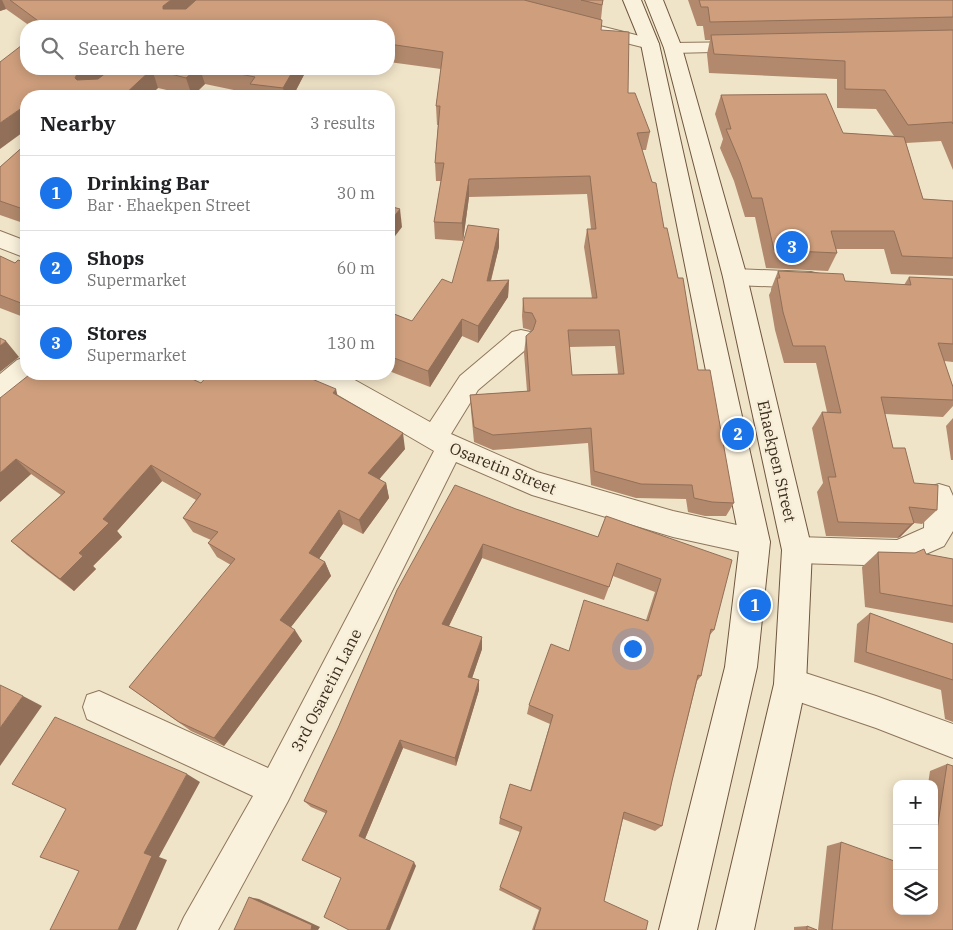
<!DOCTYPE html>
<html lang="en">
<head>
<meta charset="utf-8">
<style>
	:root { --surface:#fff; --page:#f2f2f2; --text:#202124; --muted:#757577; --line:#e0e0e0; --accent:#1a73e8 }
	body { margin:0; font-family:"IBM Plex Serif",serif; background:var(--page); color:var(--text) }
	.controls { position:absolute; right:15px; bottom:15px; display:grid; overflow:hidden; border-radius:10px; box-shadow:0 2px 12px #0003 }
	.controls button { width:45px; height:45px; display:grid; place-items:center; padding:0; border:0; border-bottom:1px solid var(--line); background:var(--surface); color:var(--text); font:25px sans-serif }
	.you { position:absolute; left:632px; top:648px; width:18px; height:18px; margin:-12px; border:4px solid #fff; border-radius:50%; background:#1a73e8; box-shadow:0 0 0 8px #1a73e833 }
	.badge { display:grid; place-items:center; width:32px; height:32px; border-radius:50%; background:var(--accent); color:#fff; font-size:16px; font-weight:700 }
	.pin { position:absolute; translate:-50% -50%; border:2px solid #fff; box-shadow:0 1px 5px #0006 }
	.list { margin:0; padding:0; list-style:none }
	h2 { display:flex; justify-content:space-between; align-items:center; height:65px; margin:0; padding:0 20px; font-size:21px }
	h2 small { font-size:16px; font-weight:400; color:var(--muted) }
	.list li { display:grid; grid-template-columns:32px 1fr auto; gap:15px; align-items:center; box-sizing:border-box; height:75px; padding:0 20px; border-top:1px solid var(--line) }
	.list b { display:block; font-size:19px; white-space:nowrap }
	.list p { margin:0; font-size:16px; white-space:nowrap; color:var(--muted) }
	.list em { font-size:16px; font-style:normal; color:var(--muted) }
	.icon { flex:none; width:28px; height:28px; fill:none; stroke:currentColor; stroke-width:2; stroke-linecap:round; stroke-linejoin:round }
	.map { position:relative; flex:none; width:953px; height:930px; overflow:hidden }
	.search { position:absolute; background:var(--surface); box-shadow:0 2px 12px #0003; left:20px; top:20px; width:375px; height:55px; display:flex; align-items:center; gap:12px; box-sizing:border-box; padding:0 18px; border-radius:20px; color:var(--muted); font-size:19px }
	.panel { position:absolute; background:var(--surface); box-shadow:0 2px 12px #0003; left:20px; top:90px; width:375px; height:290px; border-radius:20px }
	.map>svg:first-child { display:block }
</style>
</head>
<body>
<div class="map">
<svg width="953" height="930" viewBox="0 0 953 930">
	<rect width="100%" height="100%" fill="#f0e4c8"/>
	<g fill="none" stroke-linecap="round" stroke-linejoin="round">
		<!-- street casing -->
		<g stroke="#8d765c" stroke-width="2">
			<g id="street">
				<path d="M592,24L656,40L659,44L656,48L650,49L586,33L583,29L586,25Z"/>
				<path d="M747,42L753,43L756,47L753,51L673,53L667,52L664,48L667,44L673,43Z"/>
				<path d="M0,231L26,241V258L0,248Z"/>
				<path d="M735,269L811,272L819,274L823,280L819,286L811,288L735,285L727,283L723,277L727,271Z"/>
				<path d="M521,330L530,332L533,339L530,346L478,390L451,434L537,472L673,511L755,529L765,533L770,542L765,551L755,555L673,537L532,495L456,462L288,801L218,930H178L184,917L253,796L87,719L83,707L87,695L99,691L268,768L434,451L314,381L310,374H344L430,422L460,376L512,332Z"/>
				<path d="M26,357V374H35L9,395L0,398V374L17,360Z"/>
				<path d="M939,484L949,487L953,496V531L944,546L899,566L797,563L787,559L782,550L787,541L797,537L897,540L924,528L925,496L929,487Z"/>
				<path d="M790,668L876,696L953,724V758L876,728L779,695L774,684L779,673Z"/>
			</g>
		</g>
		<!-- secondary casing -->
		<g stroke="#6f573f" stroke-width="2">
			<g id="secondary">
				<path d="M623,0H641L659,44L770,542L757,667L697,930H659L725,667L740,542L641,44Z"/>
				<path d="M645,0H663L682,48L747,277L812,550L806,684L754,930H716L774,684L782,550L723,277L664,48Z"/>
			</g>
		</g>
		<!-- street -->
		<use href="#street" fill="#faf1dc" fill-rule="evenodd"/>
		<!-- secondary -->
		<use href="#secondary" fill="#faf1dc" fill-rule="evenodd"/>
	</g>
	<!-- wall -->
	<g fill="#b2896c" fill-rule="evenodd">
		<path d="M0,0H603L601,19V30L628,93L650,132L646,150H642L664,228L698,370L734,503L726,516H705L688,512L686,499L636,498L591,485L588,443L493,450L474,442L471,411L470,395L527,391L524,353L526,336L531,332L530,330L523,328L522,316L523,298H592L584,247L587,229H591L587,194L469,197L463,241L435,239L434,222L441,181H436L435,163L438,125H437L436,106L441,69L389,62V26H30L6,9L0,11ZM615,346L618,374L572,375L569,347Z"/>
		<path d="M688,0H953V170L941,141L906,143L923,199L953,201V276L891,274L884,249H836L837,253L828,271L766,268L755,217H745L734,181L720,148L723,139L715,114L721,95L843,133L894,136L876,109L837,108V79L709,73L707,54L710,40H705L703,26H697Z"/>
		<path d="M26,69H307L293,96H254L253,94L205,84L193,96L158,88L149,96H26Z"/>
		<path d="M26,144V224L0,215V167Z"/>
		<path d="M499,229V247L491,281L509,280L508,297L478,343L462,336L430,387L389,371V312L412,321L452,283Z"/>
		<path d="M0,256L15,263H26V318L0,308Z"/>
		<path d="M778,271L845,281L904,285L909,277L953,279V362L944,361L953,387V406L943,417L885,414L893,448L914,483L937,510L922,524L914,523L900,537L897,538L826,536L817,492L823,483L812,428L822,412H827L816,363H784L775,330L769,295L771,291V289Z"/>
		<path d="M29,375L201,383L338,396L405,449L379,479L386,483L389,498L363,534L343,524L319,559L325,562L331,576L291,627L302,641L224,746L191,731L129,687L231,565L217,557L208,543L211,540L193,532L183,518L196,500L162,481L117,531L122,537L93,566L96,569L74,591L27,555L11,541L61,495L31,474L0,502Z"/>
		<path d="M953,418V460H951L946,426Z"/>
		<path d="M516,509L598,537L606,516L714,630L709,636L701,676L697,681L672,781L662,826L655,831L623,819L604,901L646,930H532L539,910L499,890L520,832L499,824L500,818L530,791L550,724L527,714L529,705L569,651L646,620L655,592L613,576L604,600L482,558L449,626L482,649L472,678L479,680V690L456,766L403,748L365,839L416,866L341,879L325,813L311,807L304,801L338,728L397,590Z"/>
		<path d="M878,552L926,554L953,559V623L865,607L862,567Z"/>
		<path d="M870,613L953,644V722L945,719L941,690L854,662L857,624Z"/>
		<path d="M947,764L953,930H818L827,846L841,842L934,911V784H928L930,771Z"/>
		<path d="M807,926V930H794V927Z"/>
	</g>
	<!-- shaded-wall -->
	<g fill="#916f58">
		<path d="M0,0H2L6,9L0,11Z"/>
		<path d="M171,0H198L169,25L163,9V6Z"/>
		<path d="M82,69H113L86,91L75,78L78,72Z"/>
		<path d="M152,69L158,88L149,96H123Z"/>
		<path d="M196,69H200L205,84L192,96L186,78Z"/>
		<path d="M294,69H307L293,96H285L283,88Z"/>
		<path d="M45,91L47,96H38Z"/>
		<path d="M26,105V130L0,149V123Z"/>
		<path d="M469,179V197L463,241L462,223Z"/>
		<path d="M400,209L402,227L389,244V223Z"/>
		<path d="M499,229V247L486,299L487,281Z"/>
		<path d="M509,280L508,297L478,343V326Z"/>
		<path d="M462,319V336L430,387L428,371Z"/>
		<path d="M6,341L19,357L0,372V346Z"/>
		<path d="M336,389L340,406L333,393Z"/>
		<path d="M403,433L405,449L371,489L368,473Z"/>
		<path d="M16,459L31,474L0,502V473Z"/>
		<path d="M151,465L162,481L117,531L122,537L93,566L96,569L74,591L60,579L79,553L103,519Z"/>
		<path d="M386,483L389,498L363,534L359,520Z"/>
		<path d="M339,510L343,524L314,566L309,553Z"/>
		<path d="M914,523L900,537L897,538L911,524Z"/>
		<path d="M483,544L482,558L444,636L442,624Z"/>
		<path d="M325,562L331,576L287,632L280,620Z"/>
		<path d="M295,630L302,641L224,746L214,738Z"/>
		<path d="M482,637V649L469,687L468,677Z"/>
		<path d="M479,680V690L456,766L455,758Z"/>
		<path d="M23,696L42,706L0,766V728Z"/>
		<path d="M400,740L403,748L364,841L359,836Z"/>
		<path d="M187,774L200,782L159,857L167,860L136,930H118L144,853Z"/>
		<path d="M414,862L416,866L390,930H386Z"/>
		<path d="M249,897L259,899L320,927L318,930H311Z"/>
	</g>
	<!-- building -->
	<g fill="#cf9f7d" stroke="#916f58" fill-rule="evenodd">
		<path d="M10,0H171L163,6V9H186L196,0H524L602,20L601,30L629,32L628,93H635L650,132L637,133L652,182L656,183L664,228H667L678,278H683L698,370H710L734,503L712,502L694,498L692,485L641,484L594,471L591,428L493,435L474,427L470,395L530,391L526,336L533,330L536,321L532,313L524,312L523,298H597L587,229H596L590,176L469,179L462,223L434,222L444,163H435L440,106H436L443,52L389,44V26H44H45ZM568,330H619L624,374L572,375Z"/>
		<path d="M581,0H603L602,5Z"/>
		<path d="M699,0H953V17L710,22L708,7H701Z"/>
		<path d="M953,30V124L952,122L908,125L885,90L845,89V61L714,54L711,35Z"/>
		<path d="M26,42V69H82L78,72L75,78L77,80L98,79L111,69H196L186,78L152,69L123,96H49L45,91L38,96H26V105L0,123V62Z"/>
		<path d="M215,69H294L283,88L250,84L255,77Z"/>
		<path d="M826,94L843,133L904,137L923,199L953,201V258L902,256L894,231H831L837,253L774,250L762,198H752L740,162L726,129H731L721,95Z"/>
		<path d="M26,144V210L0,201V167Z"/>
		<path d="M389,206L400,209L389,223Z"/>
		<path d="M468,225L499,229L487,281L509,280L478,326L462,319L428,371L389,356V312L412,321L442,279L452,283Z"/>
		<path d="M0,256L15,263L18,260L26,263V305L0,295Z"/>
		<path d="M778,271L843,274L845,281L911,285L909,277L953,279V344L938,343L953,387V400L881,397L893,448H905L914,483L938,485L937,510L909,507L914,523L911,524L838,522L828,477H836L822,412L841,413L825,346H793L783,312L777,278H780Z"/>
		<path d="M0,338L6,341L0,346Z"/>
		<path d="M28,374H181L201,383L209,374H300L336,389L333,393L403,433L368,473L386,483L359,520L339,510L309,553L325,562L280,620L295,630L214,738L179,722L129,687L235,559L208,543L218,532L183,518L201,494L151,465L103,519L109,523L79,553L83,556L60,579L11,541L65,492L16,459L0,473V398L29,375Z"/>
		<path d="M455,485L516,509L598,537L606,516L732,560L714,630L711,629L701,676L698,675L672,781L662,826L624,812L604,901L648,921L646,930H534L541,908L500,887L522,827L500,818L510,784L531,791L553,715L529,705L551,644L569,651L584,600L648,621L661,579L617,563L609,587L483,544L442,624L482,637L468,677L479,680L455,758L400,740L359,836L414,862L386,930H349L324,917L341,878L302,860L327,811L304,801L338,728L397,590Z"/>
		<path d="M924,549L926,554L953,559V606L880,593L878,552L915,553Z"/>
		<path d="M870,613L953,644V680L866,652Z"/>
		<path d="M0,685L23,696L0,728Z"/>
		<path d="M55,717L187,774L144,853L152,856L118,930H50L79,871L40,857L66,809L12,784Z"/>
		<path d="M947,764L953,766V930H832L841,842L897,862V911H934V850Z"/>
		<path d="M249,897L312,925L311,930H234Z"/>
		<path d="M807,926L817,930H807Z"/>
	</g>
	<g text-anchor="middle" stroke-width="5" stroke-linejoin="round" paint-order="stroke">
		<!-- street labels -->
		<g font-size="16" fill="#3d2e20" stroke="#f7eed8">
			<text transform="translate(777 461) rotate(77)" y="6">Ehaekpen Street</text>
			<text transform="translate(503 468) rotate(22)" y="6">Osaretin Street</text>
			<text transform="translate(326 690) rotate(-63)" y="6">3rd Osaretin Lane</text>
		</g>
	</g>
</svg>
<div class="controls">
<button>+</button>
<button>−</button>
<button><svg class="icon" aria-label="layers" viewBox="0 0 24 24"><path d="M12 4l9 5-9 5-9-5zM3 14l9 5 9-5"/></svg></button>
</div>
<div class="you"></div>
<div class="pin badge" style="left:755px;top:605px">1</div>
<div class="pin badge" style="left:738px;top:434px">2</div>
<div class="pin badge" style="left:792px;top:247px">3</div>
<div class="search"><svg class="icon" aria-label="search" viewBox="0 0 24 24"><circle cx="10" cy="10" r="6"/><path d="M15 15l6 6"/></svg>Search here</div>
<section class="panel">
<h2>Nearby<small>3 results</small></h2>
<ul class="list">
<li><span class="badge">1</span><div><b>Drinking Bar</b><p>Bar · Ehaekpen Street</p></div><em>30 m</em></li>
<li><span class="badge">2</span><div><b>Shops</b><p>Supermarket</p></div><em>60 m</em></li>
<li><span class="badge">3</span><div><b>Stores</b><p>Supermarket</p></div><em>130 m</em></li>
</ul>
</section>
</div>
</body>
</html>
